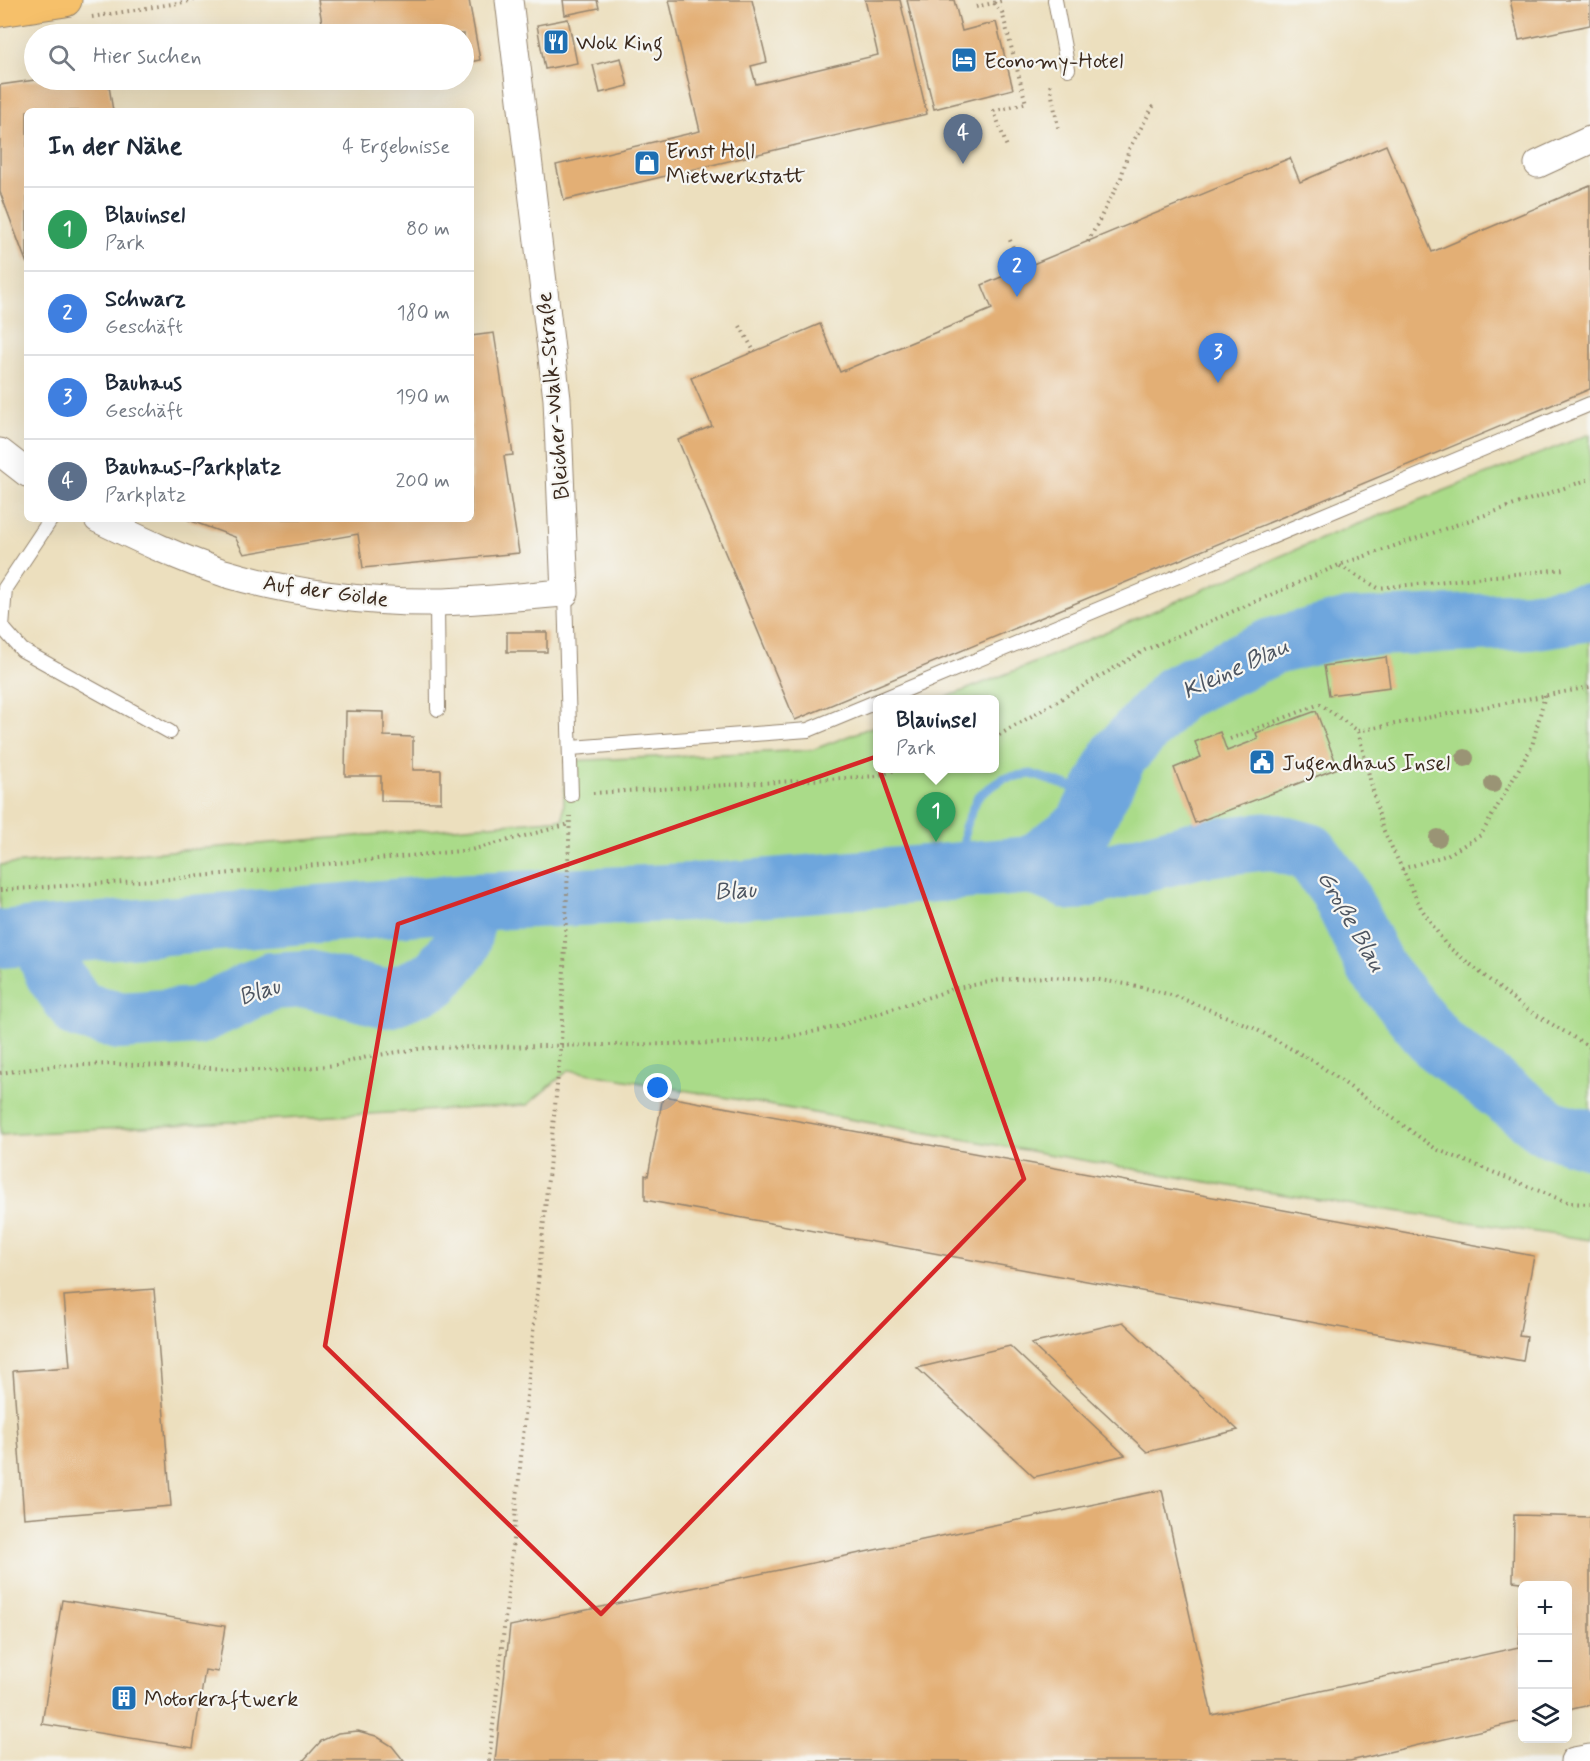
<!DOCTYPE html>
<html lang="de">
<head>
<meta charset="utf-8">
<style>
	:root { --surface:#fff; --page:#f6f6f7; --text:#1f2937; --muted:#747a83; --line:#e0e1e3; --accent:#1f6fb2 }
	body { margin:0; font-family:Mynerve,sans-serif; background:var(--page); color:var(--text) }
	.controls { position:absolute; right:18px; bottom:18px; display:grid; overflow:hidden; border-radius:9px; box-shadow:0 6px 24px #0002 }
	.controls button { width:54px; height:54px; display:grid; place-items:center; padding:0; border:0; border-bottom:2px solid var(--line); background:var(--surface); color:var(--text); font:30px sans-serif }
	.you { position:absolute; left:658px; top:1088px; width:21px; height:21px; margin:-15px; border:4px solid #fff; border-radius:50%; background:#1a73e8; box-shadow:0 0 0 9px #1a73e833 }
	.badge { display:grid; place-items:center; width:39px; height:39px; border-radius:50%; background:var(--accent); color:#fff; font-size:20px; font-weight:700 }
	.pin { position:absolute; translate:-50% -50px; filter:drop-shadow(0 2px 3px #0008) }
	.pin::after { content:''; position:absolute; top:32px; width:21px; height:18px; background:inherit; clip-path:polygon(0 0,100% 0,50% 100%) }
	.popup { position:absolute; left:873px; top:695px; width:126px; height:78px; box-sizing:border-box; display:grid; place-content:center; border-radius:9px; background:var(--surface); filter:drop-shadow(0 2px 4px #0005); font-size:20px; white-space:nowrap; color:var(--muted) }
	.popup b { font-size:22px; color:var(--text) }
	.popup::after { content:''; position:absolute; left:50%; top:100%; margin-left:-12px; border:12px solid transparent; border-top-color:var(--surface) }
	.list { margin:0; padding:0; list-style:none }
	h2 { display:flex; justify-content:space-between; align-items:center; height:78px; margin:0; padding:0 24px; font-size:26px }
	h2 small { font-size:20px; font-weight:400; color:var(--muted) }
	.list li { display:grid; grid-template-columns:39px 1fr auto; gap:18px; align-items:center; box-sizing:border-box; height:84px; padding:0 24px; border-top:2px solid var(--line) }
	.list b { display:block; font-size:22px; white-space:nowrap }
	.list p { margin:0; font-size:20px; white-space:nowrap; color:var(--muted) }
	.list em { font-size:20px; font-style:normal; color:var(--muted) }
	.icon { flex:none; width:33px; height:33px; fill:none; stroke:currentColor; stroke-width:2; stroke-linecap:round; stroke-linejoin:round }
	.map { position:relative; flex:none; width:1590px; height:1761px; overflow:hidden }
	.search { position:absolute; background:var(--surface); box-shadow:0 6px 24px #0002; left:24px; top:24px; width:450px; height:66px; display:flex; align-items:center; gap:15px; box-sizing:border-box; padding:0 21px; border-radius:33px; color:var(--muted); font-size:22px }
	.panel { position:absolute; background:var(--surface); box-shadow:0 6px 24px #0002; left:24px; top:108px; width:450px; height:414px; border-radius:9px }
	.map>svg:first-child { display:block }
</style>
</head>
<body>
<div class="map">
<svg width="1590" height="1761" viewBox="0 0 1590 1761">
	<rect width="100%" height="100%" fill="#f6f6f2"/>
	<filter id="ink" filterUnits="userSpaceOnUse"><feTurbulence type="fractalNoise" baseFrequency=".0167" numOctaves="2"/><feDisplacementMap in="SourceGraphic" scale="12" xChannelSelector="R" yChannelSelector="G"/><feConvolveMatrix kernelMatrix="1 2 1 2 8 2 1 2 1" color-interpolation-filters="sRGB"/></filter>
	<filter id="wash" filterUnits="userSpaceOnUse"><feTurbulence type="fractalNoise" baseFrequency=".008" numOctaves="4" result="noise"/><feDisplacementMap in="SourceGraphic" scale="24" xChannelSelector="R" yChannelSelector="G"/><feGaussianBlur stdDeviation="1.35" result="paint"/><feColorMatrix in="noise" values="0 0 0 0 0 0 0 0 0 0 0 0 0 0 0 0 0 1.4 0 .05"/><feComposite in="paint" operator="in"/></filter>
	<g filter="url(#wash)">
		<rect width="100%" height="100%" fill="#ecdfbe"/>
		<!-- green -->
		<path fill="#aadb89" stroke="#728254" stroke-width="1.5" d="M1590,434V1240L1253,1190L569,1070L527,1105L0,1135V865L563,819L566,761L812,750L877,725L878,768H994V700L942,699L1029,665L1327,536Z"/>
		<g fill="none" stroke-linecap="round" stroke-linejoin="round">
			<!-- stream -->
			<path stroke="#6ea6dd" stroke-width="9" d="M962,870L965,827L978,796L1004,778L1031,774L1099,796"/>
			<!-- river -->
			<g stroke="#6ea6dd" stroke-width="58">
				<path d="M1032,865L1083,827L1119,755L1176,693L1271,647L1345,628L1529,621L1590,612"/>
				<path d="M38,936L54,974L79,1010L119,1021L197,1016L271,981L308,979L387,999L434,980L460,948L471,902"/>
				<path d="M0,939L471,902L734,890L1032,865L1073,882L1199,849L1269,841L1310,852L1338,890L1376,968L1439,1045L1549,1128L1590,1140"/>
			</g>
		</g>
		<g id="blocks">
			<!-- building -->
			<g fill="#e3af74">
				<path d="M318,0H469L480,60L464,63V34H324Z"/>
				<path d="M563,0H597L599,8L565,15Z"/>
				<path d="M669,0H752L767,62L751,66L756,84L878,55L865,0H900L927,114L564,200L556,165L700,131Z"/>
				<path d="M907,0H954L962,31L996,22L1013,89L934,109Z"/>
				<path d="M1510,0H1590V25L1519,40Z"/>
				<path d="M568,19L577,63L545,69L537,25Z"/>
				<path d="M621,58L628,86L600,93L593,65Z"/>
				<path d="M35,80H108L113,111H27V264L0,192V85Z"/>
				<path d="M1386,145L1432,252L1590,185V389L795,720L678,440L712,426L691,378L820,324L840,372L992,309L982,285L1290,158L1300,182Z"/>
				<path d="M494,333L513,455L504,456L519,553L363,568L358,534L244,554L235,537L186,519H471V336Z"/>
				<rect x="507" y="632" width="40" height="20"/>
				<path d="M1386,657L1390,687L1329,695L1324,666Z"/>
				<path d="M346,711L384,712V736L413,737V770H441V802L381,801V776H345Z"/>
				<path d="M1316,711L1338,768L1195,823L1174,768L1201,757L1195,742L1220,732L1227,751L1258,739L1256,733Z"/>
				<path d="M663,1096L1534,1256L1519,1336L1527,1337L1523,1361L645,1200V1175L648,1176Z"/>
				<path d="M154,1289L171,1506L24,1518L13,1371L70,1367L64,1296Z"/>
				<path d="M1123,1322L1238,1430L1147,1452L1031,1344Z"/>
				<path d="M1010,1346L1125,1455L1034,1477L917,1368Z"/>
				<path d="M1162,1490L1212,1715L1519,1647L1522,1596V1721L1350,1761H495L510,1626Z"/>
				<path d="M1514,1515L1590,1517V1705L1568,1710V1586H1521V1582L1513,1581Z"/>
				<path d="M62,1600L225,1626L218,1672L205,1670L193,1748L42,1724Z"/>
				<path d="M358,1731L376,1736L392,1746L404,1761H303L321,1741L338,1733Z"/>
			</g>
		</g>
	</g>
	<g filter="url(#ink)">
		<use href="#blocks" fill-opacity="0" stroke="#94846e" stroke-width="1.5"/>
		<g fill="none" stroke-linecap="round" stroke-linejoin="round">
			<!-- lane casing -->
			<g stroke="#94846e" stroke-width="16">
				<g id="lane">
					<path d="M1055,0L1068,69"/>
					<path d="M51,519L5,588L2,627L22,650L170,732"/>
					<path d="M565,593L571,795"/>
					<path d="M437,602L438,709"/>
					<path d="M881,700L1590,404"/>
					<path d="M571,748L808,730L878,701"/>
				</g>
			</g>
			<!-- street casing -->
			<g stroke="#94846e" stroke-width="29">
				<g id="street">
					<path d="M1538,164L1590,140"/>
					<path d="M0,452L27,473"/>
					<path d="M98,519C139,539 181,559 224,573C291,593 367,603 437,602C480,601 523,596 565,593L557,399L509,0"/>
					<path d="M1574,1761L1590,1758"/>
				</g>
			</g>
			<!-- primary casing -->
			<g stroke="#94846e" stroke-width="35">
				<path id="primary" d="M0,10L65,0"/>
			</g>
			<!-- path -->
			<g stroke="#94846e" stroke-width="4" stroke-dasharray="1.5 4.5" stroke-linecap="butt">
				<path d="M994,3L1002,12L1026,103L994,111L1007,147"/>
				<path d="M976,7L1005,0"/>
				<path d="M92,17L196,0"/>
				<path d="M1050,85L1059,132"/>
				<path d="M1010,240L1022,270"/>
				<path d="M1088,242L1121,178L1129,149L1155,103"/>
				<path d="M740,326L754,351"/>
				<path d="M1340,566L1378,588L1564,569"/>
				<path d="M1358,731L1590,687"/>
				<path d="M994,738L1145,650L1339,565L1590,479"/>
				<path d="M1230,739L1320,704L1358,731L1382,827L1421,908L1446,945L1523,1007L1590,1047"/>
				<path d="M593,793L878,776L900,768"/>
				<path d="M1402,869L1447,855L1481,835L1532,746L1545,695"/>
				<path d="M0,890L170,879L471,850L570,824"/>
				<path d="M0,1073L54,1066L114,1064L280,1071L336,1065L371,1056L425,1048L727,1043L788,1037L836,1027L957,988L1000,980L1046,977L1094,979L1138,986L1178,997L1252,1027L1315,1062L1436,1149L1569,1203L1590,1204"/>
				<path d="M489,1761L507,1602L561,1044L570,816"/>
			</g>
			<!-- lane -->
			<use href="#lane" stroke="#fff" stroke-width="14"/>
			<!-- street -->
			<use href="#street" stroke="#fff" stroke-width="27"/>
			<!-- primary -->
			<use href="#primary" stroke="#f6c06b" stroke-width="33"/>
		</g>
		<!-- trees -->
		<g fill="#9a9475">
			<circle cx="1465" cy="758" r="9"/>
			<circle cx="1493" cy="784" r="9"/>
			<circle cx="1438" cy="838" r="9"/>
		</g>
	</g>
	<!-- marked area -->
	<path fill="none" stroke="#d62828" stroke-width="4.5" stroke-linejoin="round" d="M875,757L1024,1179L601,1614L325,1346L398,924Z"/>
	<!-- icons -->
	<defs>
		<g id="restaurant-square" transform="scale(1.35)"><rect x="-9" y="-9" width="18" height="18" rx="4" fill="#1f6fb2" stroke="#f6f6f2"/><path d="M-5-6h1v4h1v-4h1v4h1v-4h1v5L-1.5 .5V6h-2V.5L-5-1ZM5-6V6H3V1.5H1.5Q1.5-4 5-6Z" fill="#fff"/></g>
		<g id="hotel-square" transform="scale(1.35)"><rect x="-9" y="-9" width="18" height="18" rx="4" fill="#1f6fb2" stroke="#f6f6f2"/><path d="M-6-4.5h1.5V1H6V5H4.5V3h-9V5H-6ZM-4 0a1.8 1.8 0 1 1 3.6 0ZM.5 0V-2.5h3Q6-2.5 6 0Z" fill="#fff"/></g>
		<g id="shop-square" transform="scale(1.35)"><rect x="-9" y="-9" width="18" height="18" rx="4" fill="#1f6fb2" stroke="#f6f6f2"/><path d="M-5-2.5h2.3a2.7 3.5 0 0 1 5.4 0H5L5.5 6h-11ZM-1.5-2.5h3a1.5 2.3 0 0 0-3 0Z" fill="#fff"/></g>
		<g id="civic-square" transform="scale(1.35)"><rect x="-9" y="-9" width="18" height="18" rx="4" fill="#1f6fb2" stroke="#f6f6f2"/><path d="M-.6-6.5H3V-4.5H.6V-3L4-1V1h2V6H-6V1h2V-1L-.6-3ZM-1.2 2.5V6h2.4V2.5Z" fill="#fff"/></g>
		<g id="building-square" transform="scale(1.35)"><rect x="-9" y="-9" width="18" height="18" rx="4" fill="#1f6fb2" stroke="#f6f6f2"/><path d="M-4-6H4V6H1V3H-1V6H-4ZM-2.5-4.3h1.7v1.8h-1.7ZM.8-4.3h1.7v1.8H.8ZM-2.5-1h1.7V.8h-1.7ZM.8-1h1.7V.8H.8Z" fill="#fff"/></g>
	</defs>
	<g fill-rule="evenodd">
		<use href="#restaurant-square" x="556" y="42"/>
		<use href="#hotel-square" x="964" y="60"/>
		<use href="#shop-square" x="647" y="163"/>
		<use href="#civic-square" x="1262" y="762"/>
		<use href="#building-square" x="124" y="1698"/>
	</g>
	<g text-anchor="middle" stroke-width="4.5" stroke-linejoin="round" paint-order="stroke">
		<!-- poi labels -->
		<g font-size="22" fill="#3b2a1e" stroke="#f6f6f2" text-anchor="start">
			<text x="576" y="50">Wok King</text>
			<text x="984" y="68">Economy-Hotel</text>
			<text x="666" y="158">Ernst Holl<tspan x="666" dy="25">Mietwerkstatt</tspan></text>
			<text x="1282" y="770">Jugendhaus Insel</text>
			<text x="144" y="1706">Motorkraftwerk</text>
		</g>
		<!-- street labels -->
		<g font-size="22" fill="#3b2a1e" stroke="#f6f6f2">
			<text transform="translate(552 396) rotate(-95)" y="8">Bleicher-Walk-Straße</text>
			<text transform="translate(326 590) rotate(8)" y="8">Auf der Gölde</text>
		</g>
		<!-- water labels -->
		<g font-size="24" font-style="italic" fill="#4d5561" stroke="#f6f6f2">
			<text transform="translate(1235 668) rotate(-25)" y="8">Kleine Blau</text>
			<text transform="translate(735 890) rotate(-4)" y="8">Blau</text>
			<text transform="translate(1352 921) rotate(60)" y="8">Große Blau</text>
			<text transform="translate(259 991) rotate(-19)" y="8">Blau</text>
		</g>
	</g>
</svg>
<div class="controls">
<button>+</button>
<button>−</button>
<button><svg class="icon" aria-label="layers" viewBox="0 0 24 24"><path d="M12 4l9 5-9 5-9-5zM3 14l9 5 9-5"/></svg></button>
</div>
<div class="you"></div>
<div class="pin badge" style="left:936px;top:842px;background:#2e9e5b">1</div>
<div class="popup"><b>Blauinsel</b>Park</div>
<div class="pin badge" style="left:1017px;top:297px;background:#3f7fe0">2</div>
<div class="pin badge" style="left:1218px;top:383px;background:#3f7fe0">3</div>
<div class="pin badge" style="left:963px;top:164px;background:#5c6f8a">4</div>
<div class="search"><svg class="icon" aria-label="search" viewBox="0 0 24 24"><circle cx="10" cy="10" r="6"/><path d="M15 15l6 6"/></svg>Hier suchen</div>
<section class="panel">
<h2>In der Nähe<small>4 Ergebnisse</small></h2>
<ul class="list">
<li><span class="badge" style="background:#2e9e5b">1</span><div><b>Blauinsel</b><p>Park</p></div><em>80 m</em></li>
<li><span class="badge" style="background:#3f7fe0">2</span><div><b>Schwarz</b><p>Geschäft</p></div><em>180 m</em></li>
<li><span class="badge" style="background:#3f7fe0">3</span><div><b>Bauhaus</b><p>Geschäft</p></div><em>190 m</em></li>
<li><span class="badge" style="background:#5c6f8a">4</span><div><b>Bauhaus-Parkplatz</b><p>Parkplatz</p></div><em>200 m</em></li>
</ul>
</section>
</div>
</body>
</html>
